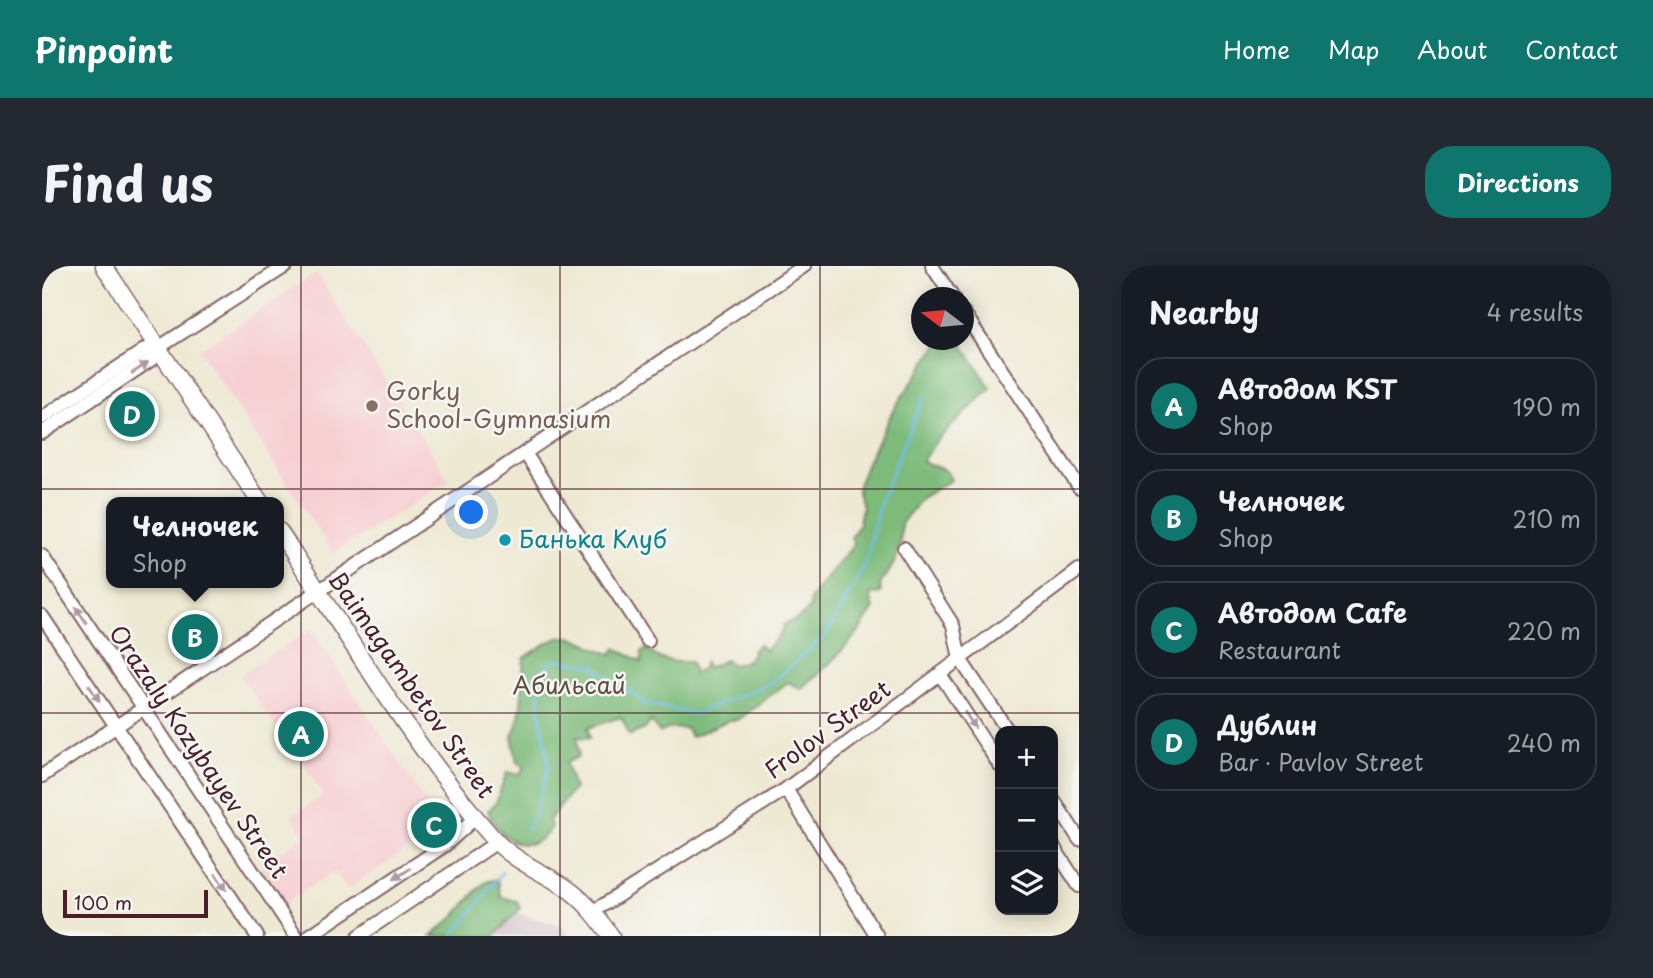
<!DOCTYPE html>
<html lang="en">
<head>
<meta charset="utf-8">
<style>
	:root { --surface:#171b24; --page:#242831; --text:#f1f3f6; --muted:#9ea1a6; --line:#363941; --accent:#0f766e }
	body { margin:0; font-family:"Playpen Sans",sans-serif; background:var(--page); color:var(--text) }
	.controls { position:absolute; right:21px; bottom:21px; display:grid; overflow:hidden; border-radius:14px; box-shadow:0 4px 18px #0003 }
	.controls button { width:63px; height:63px; display:grid; place-items:center; padding:0; border:0; border-bottom:2px solid var(--line); background:var(--surface); color:var(--text); font:35px sans-serif }
	.compass { position:absolute; left:869px; top:21px; width:63px; height:63px; border-radius:50%; background:var(--surface); box-shadow:0 4px 18px #0003; rotate:286deg }
	.scale { position:absolute; left:21px; bottom:18px; width:145px; box-sizing:border-box; padding-left:7px; border:4px solid #4a1f2b; border-top:0; font-size:19px; line-height:24px; white-space:nowrap; color:#4a1f2b; -webkit-text-stroke:5px #f6f6f2; paint-order:stroke }
	.you { position:absolute; left:430px; top:247px; width:24px; height:24px; margin:-18px; border:5px solid #fff; border-radius:50%; background:#1a73e8; box-shadow:0 0 0 10px #1a73e833 }
	.badge { display:grid; place-items:center; width:46px; height:46px; border-radius:50%; background:var(--accent); color:#fff; font-size:23px; font-weight:700 }
	.pin { position:absolute; translate:-50% -50%; border:4px solid #fff; box-shadow:0 2px 7px #0006 }
	.popup { position:absolute; left:64px; top:231px; width:178px; height:91px; box-sizing:border-box; display:grid; place-content:center; border-radius:14px; background:var(--surface); filter:drop-shadow(0 2px 5px #0005); font-size:23px; white-space:nowrap; color:var(--muted) }
	.popup b { font-size:26px; color:var(--text) }
	.popup::after { content:''; position:absolute; left:50%; top:100%; margin-left:-14px; border:14px solid transparent; border-top-color:var(--surface) }
	.list { margin:0; padding:0; list-style:none }
	h2 { display:flex; justify-content:space-between; align-items:center; height:91px; margin:0; padding:0 28px; font-size:30px }
	h2 small { font-size:23px; font-weight:400; color:var(--muted) }
	.list li { display:grid; grid-template-columns:46px 1fr auto; gap:21px; align-items:center; box-sizing:border-box; height:98px; margin:0 14px 14px; padding:0 14px; border:2px solid var(--line); border-radius:28px }
	.list b { display:block; font-size:26px; white-space:nowrap }
	.list p { margin:0; font-size:23px; white-space:nowrap; color:var(--muted) }
	.list em { font-size:23px; font-style:normal; color:var(--muted) }
	.icon { flex:none; width:38px; height:38px; fill:none; stroke:currentColor; stroke-width:2; stroke-linecap:round; stroke-linejoin:round }
	.map { position:relative; flex:none; width:1037px; height:670px; overflow:hidden; border-radius:28px }
	header { display:flex; align-items:center; gap:42px; box-sizing:border-box; height:98px; padding:0 35px; background:var(--accent); color:#fff }
	header strong { font-size:33px }
	nav { display:flex; gap:38px; margin-inline-start:auto; font-size:24px }
	.intro { display:flex; align-items:center; justify-content:space-between; box-sizing:border-box; height:168px; padding:0 42px }
	h1 { margin:0; font-size:49px }
	.button { padding:18px 32px; border-radius:28px; background:var(--accent); color:#fff; font-size:24px; font-weight:700 }
	main { display:flex; gap:42px; padding:0 42px }
	aside { flex:1; background:var(--surface); border-radius:28px; box-shadow:0 4px 18px #0003 }
	.map>svg:first-child { display:block }
</style>
</head>
<body>
<header>
<strong>Pinpoint</strong>
<nav><a>Home</a><a>Map</a><a>About</a><a>Contact</a></nav>
</header>
<div class="intro"><h1>Find us</h1><a class="button">Directions</a></div>
<main>
<div class="map">
<svg width="1037" height="670" viewBox="0 0 1037 670">
	<rect width="100%" height="100%" fill="#f6f6f2"/>
	<filter id="ink" filterUnits="userSpaceOnUse"><feTurbulence type="fractalNoise" baseFrequency=".0143" numOctaves="2"/><feDisplacementMap in="SourceGraphic" scale="14" xChannelSelector="R" yChannelSelector="G"/><feConvolveMatrix kernelMatrix="1 2 1 2 8 2 1 2 1" color-interpolation-filters="sRGB"/></filter>
	<filter id="wash" filterUnits="userSpaceOnUse"><feTurbulence type="fractalNoise" baseFrequency=".00686" numOctaves="4" result="noise"/><feDisplacementMap in="SourceGraphic" scale="28" xChannelSelector="R" yChannelSelector="G"/><feGaussianBlur stdDeviation="1.57" result="paint"/><feColorMatrix in="noise" values="0 0 0 0 0 0 0 0 0 0 0 0 0 0 0 0 0 1.4 0 .05"/><feComposite in="paint" operator="in"/></filter>
	<g filter="url(#wash)">
		<rect width="100%" height="100%" fill="#eee9d3"/>
		<!-- built -->
		<g fill="#f7cfd3">
			<path d="M275,7L408,215L291,287L157,84Z"/>
			<path d="M269,363L400,560L306,623L292,605L243,638L218,599L263,570L250,550L282,529L238,462L235,463L198,409Z"/>
		</g>
		<!-- industrial -->
		<path fill="#d2bdc7" d="M475,647L520,660L527,670H452Z"/>
		<!-- forest -->
		<g fill="#7ebb7a" stroke="#646d52" stroke-width="2">
			<path d="M899,74H917L949,122L895,174L880,195L904,205L909,214L879,232L859,258C860,283 854,298 838,318L839,327L828,329L832,343C825,350 822,358 817,365C799,387 780,406 758,423L746,416L696,454H687L649,471L645,463L627,462L618,467L609,455L603,463L588,469L579,451L546,462L548,472L535,471L537,490L524,497L532,522L507,554L509,562C487,594 457,573 446,545L454,537L465,506L477,509L483,500L475,496L470,470C483,446 479,418 482,392C506,378 516,362 544,377C553,382 559,386 570,388L574,382L600,396V386L603,383L619,393L634,396H649L652,408L659,404L663,396L665,402L684,394L691,399L700,397L709,391L711,384L717,378L723,384L739,368L742,358L755,353L768,343L769,332L812,278L809,272L817,258L820,241L815,222L825,196L853,141Z"/>
			<path d="M455,613L459,631L475,635L478,643L452,670H390L415,648L437,622L444,616Z"/>
		</g>
		<g fill="none" stroke-linecap="round" stroke-linejoin="round">
			<!-- stream -->
			<g stroke="#6ebfe9" stroke-width="2.5">
				<path d="M485,564L491,553L507,500L497,440L501,405L513,393L552,400L603,437L653,448L729,417L784,369L824,297L838,235L882,130"/>
				<path d="M411,670L461,605"/>
			</g>
		</g>
	</g>
	<g filter="url(#ink)">
		<g fill="none" stroke-linecap="round" stroke-linejoin="round">
			<!-- minor casing -->
			<g stroke="#836666" stroke-width="16">
				<g id="minor">
					<path d="M890,0L911,32"/>
					<path d="M922,47L1037,221"/>
					<path d="M116,82L244,0"/>
					<path d="M0,152L113,77"/>
					<path d="M0,167L119,87"/>
					<path d="M483,187L606,375"/>
					<path d="M862,282L911,359L918,393L966,465"/>
					<path d="M0,290L254,670"/>
					<path d="M0,350L215,670"/>
					<path d="M898,408L958,500"/>
					<path d="M0,510L762,0"/>
					<path d="M744,523L835,670"/>
					<path d="M1011,533L1037,573"/>
					<path d="M1011,580L1037,620"/>
					<path d="M552,645L744,523L1037,304"/>
					<path d="M267,670L403,579L433,552"/>
					<path d="M317,670L455,576"/>
				</g>
			</g>
			<!-- major casing -->
			<g stroke="#836666" stroke-width="19">
				<g id="major">
					<path d="M62,0L218,236"/>
					<path d="M237,265C306,369 369,478 451,572C471,595 501,606 526,623C544,636 556,652 569,670"/>
				</g>
			</g>
			<!-- minor -->
			<use href="#minor" stroke="#fff" stroke-width="12"/>
			<!-- major -->
			<use href="#major" stroke="#fff" stroke-width="16"/>
		</g>
		<!-- one-way arrows -->
		<defs><path id="oneway-solid" d="M-6-.8H1V-3.2L6.5 0L1 3.2V.8H-6Z" transform="scale(1.75)"/></defs>
		<g fill="#ae9aa0">
			<use href="#oneway-solid" transform="translate(98 102) rotate(-34)"/>
			<use href="#oneway-solid" transform="translate(39 349) rotate(-124)"/>
			<use href="#oneway-solid" transform="translate(52 427) rotate(56)"/>
			<use href="#oneway-solid" transform="translate(928 454) rotate(57)"/>
			<use href="#oneway-solid" transform="translate(360 608) rotate(146)"/>
			<use href="#oneway-solid" transform="translate(179 616) rotate(56)"/>
		</g>
	</g>
	<!-- grid -->
	<path fill="none" stroke="#4a1f2b" stroke-width="2" stroke-opacity="0.55" d="M259,0V670M518,0V670M778,0V670M0,223H1037M0,447H1037"/>
	<!-- markers -->
	<circle fill="#8d6e63" stroke="#f6f6f2" stroke-width="2.5" cx="330" cy="140" r="7"/>
	<circle fill="#0f9aa8" stroke="#f6f6f2" stroke-width="2.5" cx="463" cy="274" r="7"/>
	<g text-anchor="middle" stroke-width="5" stroke-linejoin="round" paint-order="stroke">
		<!-- education labels -->
		<g font-size="24" fill="#785e54" stroke="#f6f6f2" text-anchor="start">
			<text x="344" y="134">Gorky<tspan x="344" dy="28">School-Gymnasium</tspan></text>
		</g>
		<!-- culture labels -->
		<g font-size="24" fill="#0d838f" stroke="#f6f6f2" text-anchor="start">
			<text x="477" y="282">Банька Клуб</text>
		</g>
		<!-- street labels -->
		<g font-size="24" fill="#4a1f2b" stroke="#f6f6f2">
			<text transform="translate(369 419) rotate(55)" y="8">Baimagambetov Street</text>
			<text transform="translate(786 464) rotate(-36)" y="8">Frolov Street</text>
			<text transform="translate(156 486) rotate(56)" y="8">Orazaly Kozybayev Street</text>
		</g>
		<!-- park labels -->
		<g font-size="24" fill="#5f4e44" stroke="#f6f6f2">
			<text x="527" y="428">Абильсай</text>
		</g>
	</g>
</svg>
<div class="controls">
<button>+</button>
<button>−</button>
<button><svg class="icon" aria-label="layers" viewBox="0 0 24 24"><path d="M12 4l9 5-9 5-9-5zM3 14l9 5 9-5"/></svg></button>
</div>
<svg class="compass" viewBox="-18 -18 36 36"><path d="M0-13l5 13h-10z" fill="#e53935"/><path d="M0 13l5-13h-10z" fill="#9ea1a6"/></svg>
<div class="scale">100 m</div>
<div class="you"></div>
<div class="pin badge" style="left:259px;top:468px">A</div>
<div class="pin badge" style="left:153px;top:371px">B</div>
<div class="popup"><b>Челночек</b>Shop</div>
<div class="pin badge" style="left:392px;top:559px">C</div>
<div class="pin badge" style="left:90px;top:148px">D</div>
</div>
<aside>
<h2>Nearby<small>4 results</small></h2>
<ul class="list">
<li><span class="badge">A</span><div><b>Автодом KST</b><p>Shop</p></div><em>190 m</em></li>
<li><span class="badge">B</span><div><b>Челночек</b><p>Shop</p></div><em>210 m</em></li>
<li><span class="badge">C</span><div><b>Автодом Cafe</b><p>Restaurant</p></div><em>220 m</em></li>
<li><span class="badge">D</span><div><b>Дублин</b><p>Bar · Pavlov Street</p></div><em>240 m</em></li>
</ul>
</aside>
</main>
</body>
</html>
